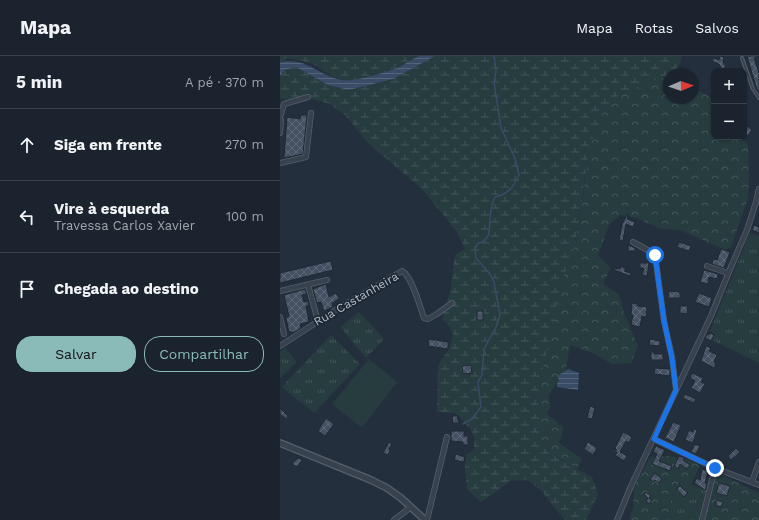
<!DOCTYPE html>
<html lang="pt">
<head>
<meta charset="utf-8">
<style>
	:root { --surface:#1b232e; --page:#282f3a; --text:#f1f3f6; --muted:#a0a4aa; --line:#39404a; --accent:#8bbbb9 }
	body { margin:0; font-family:"Work Sans",sans-serif; background:var(--page); color:var(--text) }
	.controls { position:absolute; right:12px; top:12px; display:grid; overflow:hidden; border-radius:8px; box-shadow:0 1px 3px #0004 }
	.controls button { width:36px; height:36px; display:grid; place-items:center; padding:0; border:0; border-bottom:1px solid var(--line); background:var(--surface); color:var(--text); font:20px sans-serif }
	.compass { position:absolute; left:383px; top:12px; width:36px; height:36px; border-radius:50%; background:var(--surface); box-shadow:0 1px 3px #0004; rotate:88deg }
	.stop { position:absolute; width:12px; height:12px; margin:-9px; border:3px solid #1a73e8; border-radius:50%; background:#fff }
	.stop.end { background:#1a73e8; border-color:#fff; box-shadow:0 1px 4px #0008 }
	.list { margin:0; padding:0; list-style:none }
	h2 { display:flex; justify-content:space-between; align-items:center; height:52px; margin:0; padding:0 16px; font-size:17px }
	h2 small { font-size:13px; font-weight:400; color:var(--muted) }
	.list li { display:grid; grid-template-columns:26px 1fr auto; gap:12px; align-items:center; box-sizing:border-box; height:72px; padding:0 16px; border-top:1px solid var(--line) }
	.list b { display:block; font-size:15px; white-space:nowrap }
	.list p { margin:0; font-size:13px; white-space:nowrap; color:var(--muted) }
	.list em { font-size:13px; font-style:normal; color:var(--muted) }
	.actions { display:flex; gap:8px; padding:12px 16px }
	.actions a { flex:1; padding:9px 0; border:1px solid var(--accent); border-radius:16px; text-align:center; font-size:14px; color:var(--accent) }
	.actions .main { background:var(--accent); color:#111 }
	.icon { flex:none; width:22px; height:22px; fill:none; stroke:currentColor; stroke-width:2; stroke-linecap:round; stroke-linejoin:round }
	.map { position:relative; flex:none; width:479px; height:464px; overflow:hidden }
	header { display:flex; align-items:center; gap:24px; box-sizing:border-box; height:56px; padding:0 20px; background:var(--surface); border-bottom:1px solid var(--line) }
	header strong { font-size:19px }
	nav { display:flex; gap:22px; margin-inline-start:auto; font-size:14px }
	main { display:flex }
	aside { flex:1; background:var(--surface) }
	.map>svg:first-child { display:block }
</style>
</head>
<body>
<header>
<strong>Mapa</strong>
<nav><a>Mapa</a><a>Rotas</a><a>Salvos</a></nav>
</header>
<main>
<aside>
<h2>5 min<small>A pé · 370 m</small></h2>
<ul class="list">
<li><svg class="icon" aria-label="ahead" viewBox="0 0 24 24"><path d="M12 20V5M6 11l6-6 6 6"/></svg><div><b>Siga em frente</b></div><em>270 m</em></li>
<li><svg class="icon" aria-label="left" viewBox="0 0 24 24"><path d="M17 20v-9H6M10 6l-5 5 5 5"/></svg><div><b>Vire à esquerda</b><p>Travessa Carlos Xavier</p></div><em>100 m</em></li>
<li><svg class="icon" aria-label="arrive" viewBox="0 0 24 24"><path d="M6 21V4h12l-3 4 3 4H6"/></svg><div><b>Chegada ao destino</b></div></li>
</ul>
<div class="actions"><a class="main">Salvar</a><a>Compartilhar</a></div>
</aside>
<div class="map">
<svg width="479" height="464" viewBox="0 0 479 464">
	<defs>
		<pattern id="grass-tufts" width="24" height="20" patternUnits="userSpaceOnUse"><rect width="24" height="20" fill="#263c3f"/><path d="M3 7l-1-3M5 7V3M7 7l1-3M15 17l-1-3M17 17v-4M19 17l1-3" fill="none" stroke="#435659"/></pattern>
		<pattern id="forest-crowns" width="20" height="18" patternUnits="userSpaceOnUse"><rect width="20" height="18" fill="#263c3f"/><path d="M2 6a3 3 0 1 1 6 0M12 15a3 3 0 1 1 6 0" fill="none" stroke="#435659"/></pattern>
		<pattern id="wetland-marsh" width="20" height="14" patternUnits="userSpaceOnUse"><rect width="20" height="14" fill="#263c3f"/><path d="M1 5h8M5 5V1M11 12h8M15 12V8" fill="none" stroke="#435659"/></pattern>
		<pattern id="water-rules" width="6" height="5" patternUnits="userSpaceOnUse"><rect width="6" height="5" fill="#394c67"/><path d="M0 2.5h6" fill="none" stroke="#53647b"/></pattern>
		<pattern id="building-cross-hatch" width="8" height="8" patternUnits="userSpaceOnUse"><rect width="8" height="8" fill="#455162"/><path d="M0 0l8 8M0 8l8-8" fill="none" stroke="#5d6877"/></pattern>
	</defs>
	<rect width="100%" height="100%" fill="#242f3e"/>
	<!-- grass -->
	<g fill="url(#grass-tufts)">
		<path d="M470,177L479,180V307L432,284L435,278L430,275Z"/>
		<path d="M79,256L104,283L86,302L60,271Z"/>
		<path d="M51,279L80,308L34,357L2,331Z"/>
		<path d="M5,292L17,306L0,322V296Z"/>
		<path d="M402,425L426,434L418,464H378L389,456L393,435Z"/>
	</g>
	<!-- forest -->
	<g fill="url(#forest-crowns)">
		<path d="M389,21V42H413V32L434,43V81H460L468,89L469,125L468,143L451,191L445,194L400,174L381,173L354,161L340,159L329,169L318,200L331,212L323,228L339,238L344,257L358,290L351,307L332,308L315,298L290,289L286,314L268,340L271,350L267,358L284,372L279,387L302,403L297,413C280,404 265,395 261,375C258,363 257,334 260,321C261,314 264,308 265,301C269,277 273,253 280,230C285,213 293,198 296,181C300,162 303,143 305,124C308,101 310,74 324,55C337,35 366,23 389,21Z"/>
		<path d="M390,400L409,404L420,410L411,428L401,425L393,435L389,456L378,464H349L353,452L354,430L363,415L370,401Z"/>
		<path d="M431,414L479,437V464H418Z"/>
	</g>
	<!-- wetland -->
	<g fill="url(#wetland-marsh)">
		<path d="M0,0H139C122,10 83,27 63,24C52,23 46,15 37,10C29,5 16,4 7,2L0,6Z"/>
		<path d="M155,0H402L396,18H389V21L369,25L337,41L324,54L316,71L307,105L300,160L293,196L280,230L265,304L260,322L258,340L261,376L268,392L280,404L312,421L318,438L306,464H285L273,450L262,435L248,424L230,425L216,436L201,446L187,433L185,414L186,399L194,394V381L191,374L176,357L157,356L158,309L169,293L173,279L169,270L162,263L170,237L175,199L185,193L177,176L141,132L88,87L65,59L50,48L32,43H0V20L5,14L16,11L48,29L69,34L113,23Z"/>
	</g>
	<!-- garden -->
	<path fill="#263c3f" d="M89,303L117,326L82,372L52,348Z"/>
	<!-- water -->
	<g fill="url(#water-rules)">
		<path d="M139,0H155L113,23L69,34L48,29L16,11L5,14L0,20V6C26,0 40,21 63,24C76,26 111,15 123,9C128,6 133,3 139,0Z"/>
		<path d="M288,313L299,317L298,334L277,331V328L279,324L278,322L279,319Z"/>
	</g>
	<g fill="none" stroke-linecap="round" stroke-linejoin="round">
		<!-- stream -->
		<path stroke="#394c67" stroke-width="1.5" d="M183,368L192,363L201,351L198,326L202,319L204,293L216,271L220,259L214,226L210,218L196,202L195,193L197,188C202,186 206,184 208,180C212,169 207,156 215,141C229,138 233,131 239,119L235,102L221,72L214,26L216,15L214,0"/>
	</g>
	<!-- building -->
	<g fill="url(#building-cross-hatch)" stroke="#1f2835">
		<path d="M440,0L444,1L443,6L446,11L442,13L439,8L432,5L433,2L439,4Z"/>
		<path d="M467,0H478V1L474,2L479,17V37L477,34Z"/>
		<path d="M21,59H27L23,98L4,102L7,61L20,63Z"/>
		<path d="M466,69L472,74L468,80L464,78V72Z"/>
		<path d="M347,158H348L347,163L355,166L353,171L346,168L343,185L339,184L342,169Z"/>
		<path d="M474,169L479,171V177L472,174Z"/>
		<path d="M399,186L411,190L409,195L397,191Z"/>
		<path d="M348,189L355,192V195H348Z"/>
		<path d="M441,193L450,196L444,212L432,208L433,203L437,204Z"/>
		<path d="M51,205L53,214L0,227V217Z"/>
		<path d="M360,207H369L367,220L362,219L364,212H360Z"/>
		<path d="M341,210L346,213L344,215L351,217L350,220L334,214L335,212L340,213Z"/>
		<path d="M424,214L438,218L437,223L429,221L428,228L420,226Z"/>
		<path d="M46,228L49,241L56,237L59,243L52,247L53,251L44,255L41,246L37,247L33,233Z"/>
		<path d="M25,233L27,238L22,239L24,246L28,245L29,249L26,250L29,266L20,268L21,272L15,276H9L6,262L9,260L4,239Z"/>
		<path d="M389,235L400,236V242H388Z"/>
		<path d="M419,237L432,242L429,251L415,246Z"/>
		<path d="M352,247L358,248L357,250L367,251L366,261L362,260L360,271L351,269L353,259H351Z"/>
		<path d="M400,250H408L407,258L400,257Z"/>
		<rect x="197" y="255" width="6" height="9"/>
		<path d="M430,277L434,279L431,285L425,282L427,278L429,279Z"/>
		<path d="M149,283L168,286V293L148,290Z"/>
		<path d="M370,283L380,285V290L369,289Z"/>
		<path d="M426,290L431,292L429,295L437,299L434,306L436,307L434,312L421,305Z"/>
		<path d="M371,296H374V298H383V304H371Z"/>
		<path d="M191,309L192,317L183,318L182,310Z"/>
		<path d="M375,312L390,313V320L374,318Z"/>
		<path d="M412,317L423,322L421,326L425,328L420,337L411,332L415,325L410,322Z"/>
		<path d="M405,338L416,343L414,347L403,342Z"/>
		<path d="M310,350L315,352L312,363L307,362Z"/>
		<path d="M0,352L8,360L6,363L0,358Z"/>
		<path d="M172,360H177L179,367H173Z"/>
		<path d="M46,362L54,368L45,380L38,375Z"/>
		<path d="M393,366L401,369L394,386L385,382Z"/>
		<path d="M414,373L417,374L413,387L405,384L409,374L413,376Z"/>
		<path d="M171,375H184V380H188V389H183V386L171,385Z"/>
		<path d="M343,376L352,381L349,387L346,385L340,396L347,400L344,405L335,399L337,397L333,392L337,394L335,392Z"/>
		<path d="M109,386L112,388L109,393L110,394L108,399L103,397Z"/>
		<path d="M308,386L317,392L313,399L304,393Z"/>
		<path d="M415,388L420,390L416,398L411,396Z"/>
		<path d="M376,390L385,394L379,405L392,410L390,415L372,408L377,398L373,396Z"/>
		<path d="M456,392L460,396L451,404L448,400Z"/>
		<path d="M176,398L185,401L184,406L174,404Z"/>
		<path d="M399,400L404,402L403,404L410,409L407,413L400,408L398,413L394,410Z"/>
		<path d="M18,402L22,404L18,410H15L12,408Z"/>
		<path d="M422,413L428,415L425,427L427,428L425,434L414,427L417,422L420,424Z"/>
		<path d="M375,417L382,423L379,427L375,424L373,426L370,423Z"/>
		<path d="M439,427L450,430L447,440L436,437Z"/>
		<path d="M400,430L408,437L404,441L398,435L397,432Z"/>
		<path d="M366,436L371,440L369,442L372,444L369,448L366,445L368,442L364,439Z"/>
		<path d="M437,444L443,446L441,451L435,449Z"/>
	</g>
	<g fill="none" stroke-linecap="round" stroke-linejoin="round">
		<!-- service casing -->
		<g stroke="#565f6c" stroke-width="4">
			<path id="service" d="M462,2L473,33L479,42"/>
		</g>
		<!-- minor casing -->
		<g stroke="#565f6c" stroke-width="6">
			<g id="minor">
				<path d="M0,61L4,48L28,41"/>
				<path d="M0,77L1,64"/>
				<path d="M0,107L26,101L31,57"/>
				<path d="M353,186L373,197L375,199L384,265L392,301L396,334"/>
				<path d="M427,210L448,217"/>
				<path d="M28,229L38,265"/>
				<path d="M0,235L47,224"/>
				<path d="M0,261L4,278"/>
				<path d="M0,290L57,253L122,215C132,220 140,251 144,262L148,263L157,258L172,247"/>
				<path d="M374,383L435,412L479,429"/>
				<path d="M472,426L479,406"/>
				<path d="M114,464L131,451"/>
				<path d="M147,464L167,381"/>
				<path d="M337,464L351,430L431,260L451,211L467,174L476,146L479,133"/>
				<path d="M422,464L435,412"/>
			</g>
		</g>
		<!-- tertiary casing -->
		<g stroke="#565f6c" stroke-width="8">
			<path id="tertiary" d="M0,387L91,424L107,432L121,442L145,464"/>
		</g>
		<!-- service -->
		<use href="#service" stroke="#38414e" stroke-width="2"/>
		<!-- minor -->
		<use href="#minor" stroke="#38414e" stroke-width="4.5"/>
		<!-- tertiary -->
		<use href="#tertiary" stroke="#38414e" stroke-width="5.5"/>
	</g>
	<g fill="none" stroke-linecap="round" stroke-linejoin="round">
		<!-- route -->
		<path stroke="#1a73e8" stroke-width="5" d="M375,199L384,265L392,302L396,334L374,383L435,412"/>
	</g>
	<g text-anchor="middle" stroke-width="3.5" stroke-linejoin="round" paint-order="stroke">
		<!-- street labels -->
		<g font-size="12" fill="#b4bcc9" stroke="#1d2633">
			<text transform="translate(76 243) rotate(-30)" y="4">Rua Castanheira</text>
		</g>
	</g>
</svg>
<div class="controls">
<button>+</button>
<button>−</button>
</div>
<svg class="compass" viewBox="-18 -18 36 36"><path d="M0-13l5 13h-10z" fill="#e53935"/><path d="M0 13l5-13h-10z" fill="#a0a4aa"/></svg>
<div class="stop" style="left:375px;top:199px"></div>
<div class="stop end" style="left:435px;top:412px"></div>
</div>
</main>
</body>
</html>
